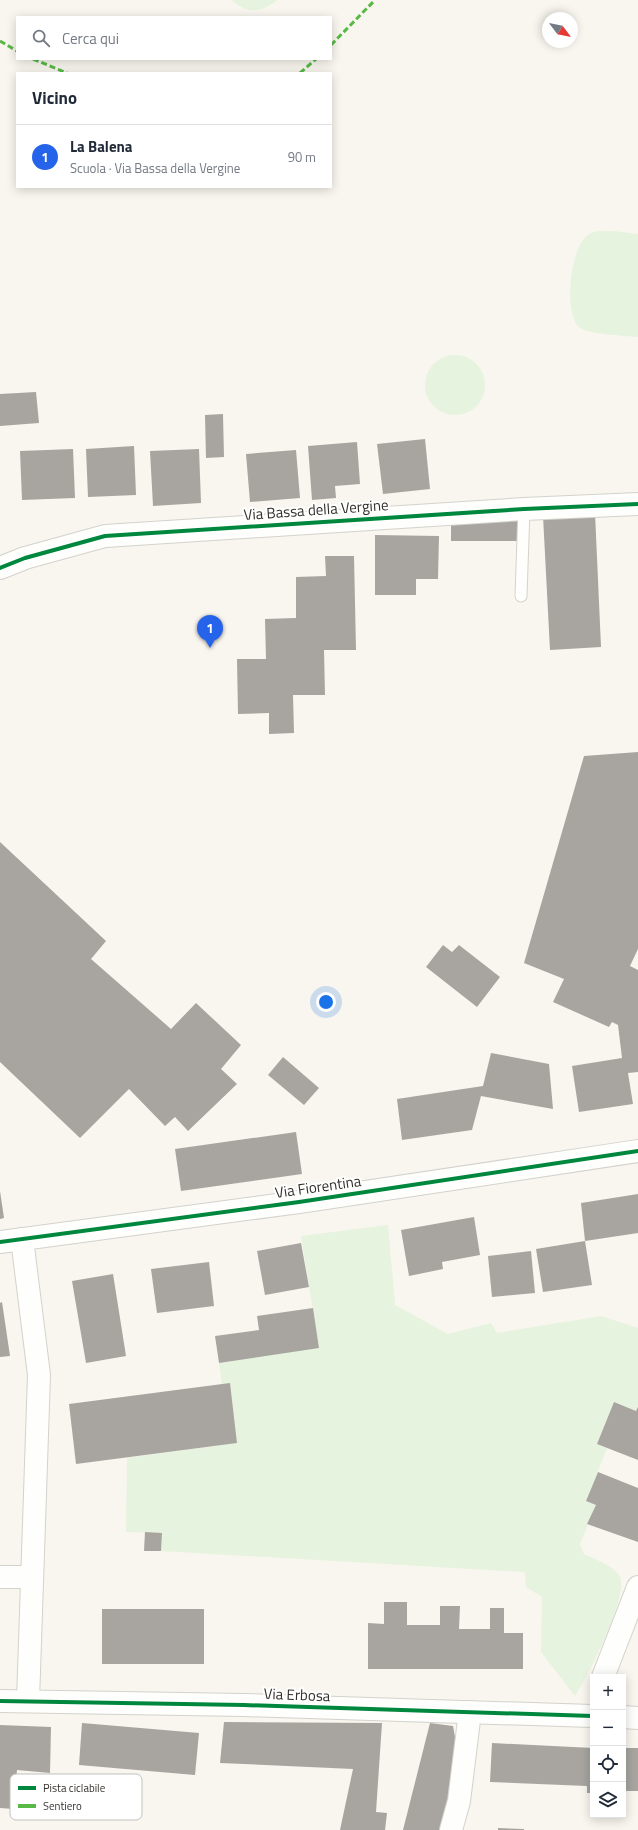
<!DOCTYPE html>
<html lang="it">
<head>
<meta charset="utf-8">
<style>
	:root { --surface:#fff; --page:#f6f6f7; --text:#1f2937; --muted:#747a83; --line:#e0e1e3; --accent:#2563eb }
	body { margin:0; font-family:"Titillium Web",sans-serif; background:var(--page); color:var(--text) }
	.controls { position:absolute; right:12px; bottom:12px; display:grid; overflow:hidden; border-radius:0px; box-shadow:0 2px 10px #0003 }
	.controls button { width:36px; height:36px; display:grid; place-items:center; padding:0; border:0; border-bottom:1px solid var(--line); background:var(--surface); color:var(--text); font:20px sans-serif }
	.compass { position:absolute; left:542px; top:12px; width:36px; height:36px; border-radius:50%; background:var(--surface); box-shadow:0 2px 10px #0003; rotate:122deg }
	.you { position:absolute; left:326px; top:1002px; width:14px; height:14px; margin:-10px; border:3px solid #fff; border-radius:50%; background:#1a73e8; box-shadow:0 0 0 6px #1a73e833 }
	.badge { display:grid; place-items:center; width:26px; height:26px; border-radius:50%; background:var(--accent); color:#fff; font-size:13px; font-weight:700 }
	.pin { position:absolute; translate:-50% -33px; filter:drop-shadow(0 1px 2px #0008) }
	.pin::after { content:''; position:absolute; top:21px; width:14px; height:12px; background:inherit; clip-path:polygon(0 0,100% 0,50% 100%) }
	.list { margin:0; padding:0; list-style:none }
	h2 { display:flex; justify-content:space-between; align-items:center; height:52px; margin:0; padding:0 16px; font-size:17px }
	h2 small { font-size:13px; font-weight:400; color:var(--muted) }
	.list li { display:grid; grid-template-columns:26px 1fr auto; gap:12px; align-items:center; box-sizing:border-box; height:64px; padding:0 16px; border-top:1px solid var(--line) }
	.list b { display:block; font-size:15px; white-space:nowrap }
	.list p { margin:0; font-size:13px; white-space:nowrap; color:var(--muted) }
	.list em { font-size:13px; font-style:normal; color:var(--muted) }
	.icon { flex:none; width:22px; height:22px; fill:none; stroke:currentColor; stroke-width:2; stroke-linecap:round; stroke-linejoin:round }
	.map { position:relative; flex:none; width:638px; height:1830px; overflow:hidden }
	.search { position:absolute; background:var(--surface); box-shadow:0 2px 10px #0003; left:16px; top:16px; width:316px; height:44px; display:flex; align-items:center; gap:10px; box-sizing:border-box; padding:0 14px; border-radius:0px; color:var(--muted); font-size:15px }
	.panel { position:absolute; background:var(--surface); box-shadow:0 2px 10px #0003; left:16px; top:72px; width:316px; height:116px; border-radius:0px }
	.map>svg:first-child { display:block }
</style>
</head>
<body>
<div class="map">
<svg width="638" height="1830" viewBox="0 0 638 1830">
	<rect width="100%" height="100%" fill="#f8f6ee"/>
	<!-- green -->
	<g fill="#e6f3de">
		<path d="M232,0H277C263,13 246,14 232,0Z"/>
		<path d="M598,231H614L638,234V337C627,336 588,334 580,328C563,314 570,249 587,236C590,233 595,232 598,231Z"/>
		<circle cx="455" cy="385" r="30"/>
		<path d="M388,1225L395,1305L448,1334L491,1323L497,1333L601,1316L638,1328V1407L636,1411L614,1402L597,1443L607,1448L586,1501L596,1505L580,1544L584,1554C594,1559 615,1566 620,1577C629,1596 587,1678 575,1696L541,1652L542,1597L526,1587L525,1572L161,1551L162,1533L126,1532L127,1458L237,1443L230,1384L222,1385L219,1363L319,1347L301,1236Z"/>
	</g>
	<!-- building -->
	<g fill="#a8a5a0">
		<path d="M36,392L39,423L0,426V394Z"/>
		<path d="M223,414L224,457L206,458L205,415Z"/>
		<path d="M425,439L430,489L383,494L377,444Z"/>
		<path d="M357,442L360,484L335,486L336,498L312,500L308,446Z"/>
		<path d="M134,446L136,495L88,497L86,449Z"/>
		<path d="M73,449L75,498L22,500L20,451Z"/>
		<path d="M199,449L201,503L153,506L150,451Z"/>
		<path d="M296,450L300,498L250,502L246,454Z"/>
		<path d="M595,513L601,647L550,650L543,516Z"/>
		<rect x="451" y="521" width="66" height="20"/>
		<path d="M375,535L439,536L438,579H416V595H375Z"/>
		<path d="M325,556H354L356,650H324L325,695H293L294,733L269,734V713L238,714L237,659H266L265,619L296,618V577L326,576Z"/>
		<path d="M638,752V949L630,966L638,970V1072L628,1073L633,1104L579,1112L572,1066L622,1058L618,1025L612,1022L609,1027L553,1002L564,979L524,963L584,756Z"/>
		<path d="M0,842L106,941L91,959L171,1029L196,1003L241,1045L221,1069L237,1084L188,1131L175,1117L165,1126L129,1089L80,1138L0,1062Z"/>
		<path d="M443,945L452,952L459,945L500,977L477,1007L426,967Z"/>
		<path d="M491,1053L549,1064L553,1109L481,1096L472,1130L402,1140L397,1099L483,1086Z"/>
		<path d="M283,1057L319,1088L304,1105L268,1075Z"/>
		<path d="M296,1132L302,1174L181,1191L175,1149Z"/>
		<path d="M0,1191L4,1218L0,1219Z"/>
		<path d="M638,1194V1233L585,1241L581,1203Z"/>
		<path d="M474,1217L480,1255L442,1262L443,1269L409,1276L401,1230Z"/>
		<path d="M585,1241L592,1285L543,1292L536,1249Z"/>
		<path d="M301,1243L309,1287L265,1295L257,1251Z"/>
		<path d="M531,1251L535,1293L492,1297L488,1256Z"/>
		<path d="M209,1262L214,1306L157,1313L151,1269Z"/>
		<path d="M113,1274L126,1356L86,1363L72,1281Z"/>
		<path d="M2,1302L10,1356L0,1357V1303Z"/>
		<path d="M313,1308L319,1348L219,1363L215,1336L259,1330L257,1316Z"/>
		<path d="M230,1383L237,1443L76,1464L69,1404Z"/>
		<path d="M614,1402L636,1411L638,1407V1460L597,1444Z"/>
		<path d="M598,1472L638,1488V1542L587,1524L596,1505L586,1501Z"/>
		<path d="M145,1532L162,1533L161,1551H144Z"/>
		<path d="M384,1602H407V1625H440V1606H460L459,1629H490V1608H504V1633H523V1669H368V1623L384,1624Z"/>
		<rect x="102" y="1609" width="102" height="55"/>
		<path d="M224,1722L382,1723L376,1812L387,1813L385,1830H340L353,1769L220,1763Z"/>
		<path d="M82,1723L199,1733L195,1775L79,1765Z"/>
		<path d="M430,1723L453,1726L457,1748L442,1830H403Z"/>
		<path d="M0,1725L51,1727L50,1773L17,1770L14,1809L0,1808Z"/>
		<path d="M492,1743L593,1748V1793H587V1786L490,1782Z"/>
		<path d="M626,1748H638V1791H625Z"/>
		<path d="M498,1828L524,1829V1830H498Z"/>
	</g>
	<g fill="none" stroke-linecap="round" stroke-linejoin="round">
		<!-- lane casing -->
		<g stroke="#d4d2cc" stroke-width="13">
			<path id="lane" d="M521,596L524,509"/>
		</g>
		<!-- street casing -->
		<g stroke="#d4d2cc" stroke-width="24">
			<g id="street">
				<path d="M0,568L25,558L105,536L524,509L638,504"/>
				<path d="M22,1239L39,1375L28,1701"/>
				<path d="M0,1577H32"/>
				<path d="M603,1677L638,1587"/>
				<path d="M0,1701L244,1705L593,1716"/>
				<path d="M623,1717L638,1718"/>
				<path d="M451,1830L459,1801L470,1712"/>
			</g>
		</g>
		<!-- secondary casing -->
		<g stroke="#d4d2cc" stroke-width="24">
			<path id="secondary" d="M0,1242L299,1202L638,1151"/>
		</g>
		<!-- lane -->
		<use href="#lane" stroke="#fefefc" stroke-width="11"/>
		<!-- street -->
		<use href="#street" stroke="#fefefc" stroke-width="22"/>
		<!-- secondary -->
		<use href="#secondary" stroke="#fefefc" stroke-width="22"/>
		<!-- quiet -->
		<g stroke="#58b947" stroke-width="3" stroke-dasharray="6 3" stroke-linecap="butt">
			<path d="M0,41L17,51"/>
			<path d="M331,45L375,0"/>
			<path d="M33,59L67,73"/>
			<path d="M300,73L316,59"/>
		</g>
		<!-- cycleway casing -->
		<g stroke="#fff" stroke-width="6">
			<g id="cycleway">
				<path d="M0,568L25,558L105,536L524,509L638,504"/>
				<path d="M0,1242L299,1202L638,1151"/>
				<path d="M0,1701L244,1705L593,1716"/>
			</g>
		</g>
		<!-- cycleway -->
		<use href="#cycleway" stroke="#00873e" stroke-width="4"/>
	</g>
	<g text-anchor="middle" stroke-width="4" stroke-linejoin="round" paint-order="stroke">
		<!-- street labels -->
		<g font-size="15" fill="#32302b" stroke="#fff">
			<text transform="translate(316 510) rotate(-4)" y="5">Via Bassa della Vergine</text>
			<text transform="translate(318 1187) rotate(-8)" y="5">Via Fiorentina</text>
			<text transform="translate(297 1695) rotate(2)" y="5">Via Erbosa</text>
		</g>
	</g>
	<!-- legend -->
	<rect x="10" y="1774" width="132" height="46" rx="6" fill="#fff" stroke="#c2c1bf" stroke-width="1"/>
	<rect x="18" y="1786" width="18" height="4" fill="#00873e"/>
	<rect x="18" y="1804" width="18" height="4" fill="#58b947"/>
	<g font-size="11" fill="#32302b">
		<text x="43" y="1792">Pista ciclabile</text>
		<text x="43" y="1810">Sentiero</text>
	</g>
</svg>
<div class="controls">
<button>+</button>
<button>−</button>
<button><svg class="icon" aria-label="locate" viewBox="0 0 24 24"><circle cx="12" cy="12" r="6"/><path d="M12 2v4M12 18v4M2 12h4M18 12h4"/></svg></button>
<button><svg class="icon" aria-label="layers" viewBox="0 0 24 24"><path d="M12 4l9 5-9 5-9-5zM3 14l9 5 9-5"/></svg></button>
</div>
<svg class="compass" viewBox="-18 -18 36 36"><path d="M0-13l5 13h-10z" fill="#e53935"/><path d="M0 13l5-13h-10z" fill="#747a83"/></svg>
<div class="you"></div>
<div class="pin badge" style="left:210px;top:648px">1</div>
<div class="search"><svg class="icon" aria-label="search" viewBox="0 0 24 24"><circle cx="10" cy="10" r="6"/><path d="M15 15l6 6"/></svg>Cerca qui</div>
<section class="panel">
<h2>Vicino<small></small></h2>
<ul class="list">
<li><span class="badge">1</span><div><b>La Balena</b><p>Scuola · Via Bassa della Vergine</p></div><em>90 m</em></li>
</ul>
</section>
</div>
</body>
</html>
